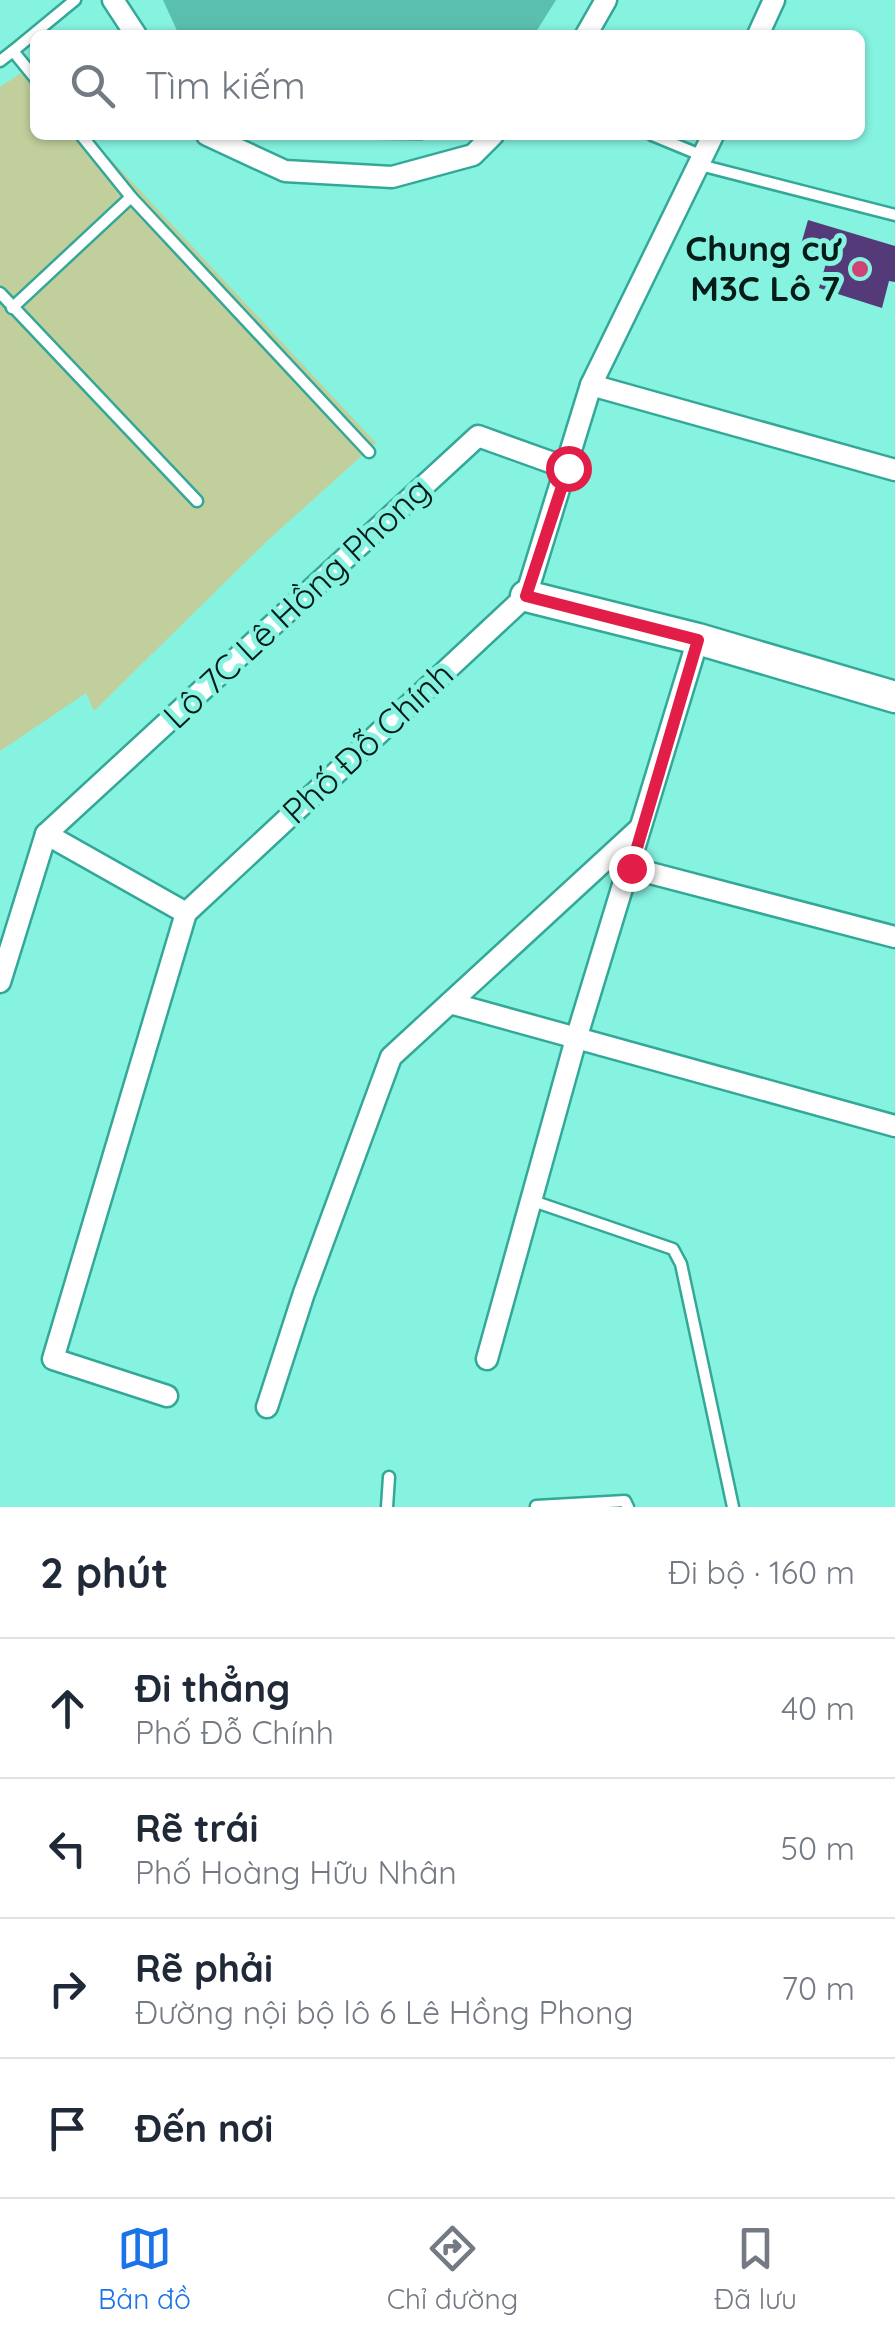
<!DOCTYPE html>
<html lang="vi">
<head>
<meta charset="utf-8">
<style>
	:root { --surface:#fff; --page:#f2f2f3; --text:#1f2937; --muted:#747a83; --line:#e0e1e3; --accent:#1a73e8 }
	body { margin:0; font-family:Quicksand,sans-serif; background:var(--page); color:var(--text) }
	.stop { position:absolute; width:30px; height:30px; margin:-22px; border:8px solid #e11d48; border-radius:50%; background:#fff }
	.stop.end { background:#e11d48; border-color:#fff; box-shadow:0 2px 10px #0008 }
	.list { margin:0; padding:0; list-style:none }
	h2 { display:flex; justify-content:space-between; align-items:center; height:130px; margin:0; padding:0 40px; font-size:42px }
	h2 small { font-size:32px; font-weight:400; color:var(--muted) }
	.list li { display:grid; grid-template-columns:65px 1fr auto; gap:30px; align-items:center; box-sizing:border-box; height:140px; padding:0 40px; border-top:2px solid var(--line) }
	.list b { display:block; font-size:38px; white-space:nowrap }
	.list p { margin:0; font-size:32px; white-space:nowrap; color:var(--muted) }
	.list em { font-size:32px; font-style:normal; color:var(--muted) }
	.icon { flex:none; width:55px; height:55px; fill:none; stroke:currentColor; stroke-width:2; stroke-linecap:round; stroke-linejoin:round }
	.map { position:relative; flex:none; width:895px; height:1507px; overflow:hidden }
	.search { position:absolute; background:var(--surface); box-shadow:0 2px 8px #0004; left:30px; right:30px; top:30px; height:110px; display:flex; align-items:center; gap:25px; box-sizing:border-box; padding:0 35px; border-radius:15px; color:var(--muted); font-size:38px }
	.sheet { height:690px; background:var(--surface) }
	nav { display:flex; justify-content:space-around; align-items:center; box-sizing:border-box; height:140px; border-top:2px solid var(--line); background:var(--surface); font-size:28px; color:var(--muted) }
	nav a { display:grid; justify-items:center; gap:5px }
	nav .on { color:var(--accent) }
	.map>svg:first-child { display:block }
</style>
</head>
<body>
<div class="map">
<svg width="895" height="1507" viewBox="0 0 895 1507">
	<rect width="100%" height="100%" fill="#86f2e0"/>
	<!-- green -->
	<path fill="#c0cf9c" d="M27,69L35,78V135H88L376,443L267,541L94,711L86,693L0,751V87Z"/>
	<!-- water -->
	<g fill="#5abfaf">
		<path d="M163,0H556L534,35H179Z"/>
		<path d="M300,135H431L422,141L329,139Z"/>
	</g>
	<!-- building -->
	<path fill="#543a78" d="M808,220L895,246V282L889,281L882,308L819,288L828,256L800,248Z"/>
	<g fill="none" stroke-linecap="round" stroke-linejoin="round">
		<!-- lane casing -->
		<g stroke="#34a898" stroke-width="15">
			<g id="lane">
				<path d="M0,61L13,51"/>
				<path d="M35,78L13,51L75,0"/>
				<path d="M81,135L131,197L369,452"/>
				<path d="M652,135L703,156"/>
				<path d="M700,165L895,215"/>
				<path d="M0,293L197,501"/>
				<path d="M12,308L131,197"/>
				<path d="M533,1201L673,1249L681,1264L733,1507"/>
				<path d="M536,1506L625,1501L628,1507"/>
				<path d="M387,1507L389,1477"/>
			</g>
		</g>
		<!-- street casing -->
		<g stroke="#34a898" stroke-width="25">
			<g id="street">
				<path d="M113,0L136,35"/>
				<path d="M586,35L606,0"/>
				<path d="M758,35L774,0"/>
				<path d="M207,135L285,171L392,177L473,155L493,135"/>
				<path d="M591,385L895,470"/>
				<path d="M46,834L186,913"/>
				<path d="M631,868L895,937"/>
				<path d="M0,982L46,834L478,436L567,468"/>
				<path d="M450,1003L895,1126"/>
				<path d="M487,1359L576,1039L698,639"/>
				<path d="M167,1396L53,1359L186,913L526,596L591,385L713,135"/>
				<path d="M267,1407L304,1293L391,1057L640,828"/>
			</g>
		</g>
		<!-- secondary casing -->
		<g stroke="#34a898" stroke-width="35">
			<path id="secondary" d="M526,596L698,639L895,697"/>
		</g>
		<!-- lane -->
		<use href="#lane" stroke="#fff" stroke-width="10"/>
		<!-- street -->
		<use href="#street" stroke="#fff" stroke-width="20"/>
		<!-- secondary -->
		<use href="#secondary" stroke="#fff" stroke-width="30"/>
	</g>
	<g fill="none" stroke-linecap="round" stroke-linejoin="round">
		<!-- route -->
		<path stroke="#e11d48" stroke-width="12" d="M568,468L526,596L698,640L631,868"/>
	</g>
	<!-- markers -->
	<circle fill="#ce4376" stroke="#86f2e0" stroke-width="4" cx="860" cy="269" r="10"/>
	<g text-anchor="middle" stroke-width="10" stroke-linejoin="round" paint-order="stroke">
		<!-- poi labels -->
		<g font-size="35" font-weight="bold" fill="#041c18" stroke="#86f2e0" text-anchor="end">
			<text x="840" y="261">Chung cư<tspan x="840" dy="40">M3C Lô 7</tspan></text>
		</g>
		<!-- street labels -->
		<g font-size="35" fill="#041c18" stroke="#86f2e0">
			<text transform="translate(297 603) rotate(-43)" y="12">Lô 7C Lê Hồng Phong</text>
			<text transform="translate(368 743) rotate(-43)" y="12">Phố Đỗ Chính</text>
		</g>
	</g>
</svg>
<div class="stop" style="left:568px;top:468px"></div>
<div class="stop end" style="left:631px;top:868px"></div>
<div class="search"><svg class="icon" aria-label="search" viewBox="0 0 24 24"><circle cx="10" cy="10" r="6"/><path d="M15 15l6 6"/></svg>Tìm kiếm</div>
</div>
<section class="sheet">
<h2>2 phút<small>Đi bộ · 160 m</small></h2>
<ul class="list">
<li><svg class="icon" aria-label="ahead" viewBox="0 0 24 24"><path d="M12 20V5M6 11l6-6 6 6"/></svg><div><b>Đi thẳng</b><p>Phố Đỗ Chính</p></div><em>40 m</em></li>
<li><svg class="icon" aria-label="left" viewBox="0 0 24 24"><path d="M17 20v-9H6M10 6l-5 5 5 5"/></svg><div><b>Rẽ trái</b><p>Phố Hoàng Hữu Nhân</p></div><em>50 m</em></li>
<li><svg class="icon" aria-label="right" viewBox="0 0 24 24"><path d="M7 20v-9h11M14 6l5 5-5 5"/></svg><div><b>Rẽ phải</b><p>Đường nội bộ lô 6 Lê Hồng Phong</p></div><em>70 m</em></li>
<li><svg class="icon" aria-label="arrive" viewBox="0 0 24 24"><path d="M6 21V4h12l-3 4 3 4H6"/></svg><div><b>Đến nơi</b></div></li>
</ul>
</section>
<nav>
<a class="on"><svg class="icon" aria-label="map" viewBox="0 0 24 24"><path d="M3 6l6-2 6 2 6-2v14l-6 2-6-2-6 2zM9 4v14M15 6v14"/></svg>Bản đồ</a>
<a><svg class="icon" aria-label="directions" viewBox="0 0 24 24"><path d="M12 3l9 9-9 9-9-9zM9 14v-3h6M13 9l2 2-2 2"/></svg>Chỉ đường</a>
<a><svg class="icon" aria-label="saved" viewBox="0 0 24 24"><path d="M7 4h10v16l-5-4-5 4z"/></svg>Đã lưu</a>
</nav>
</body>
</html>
